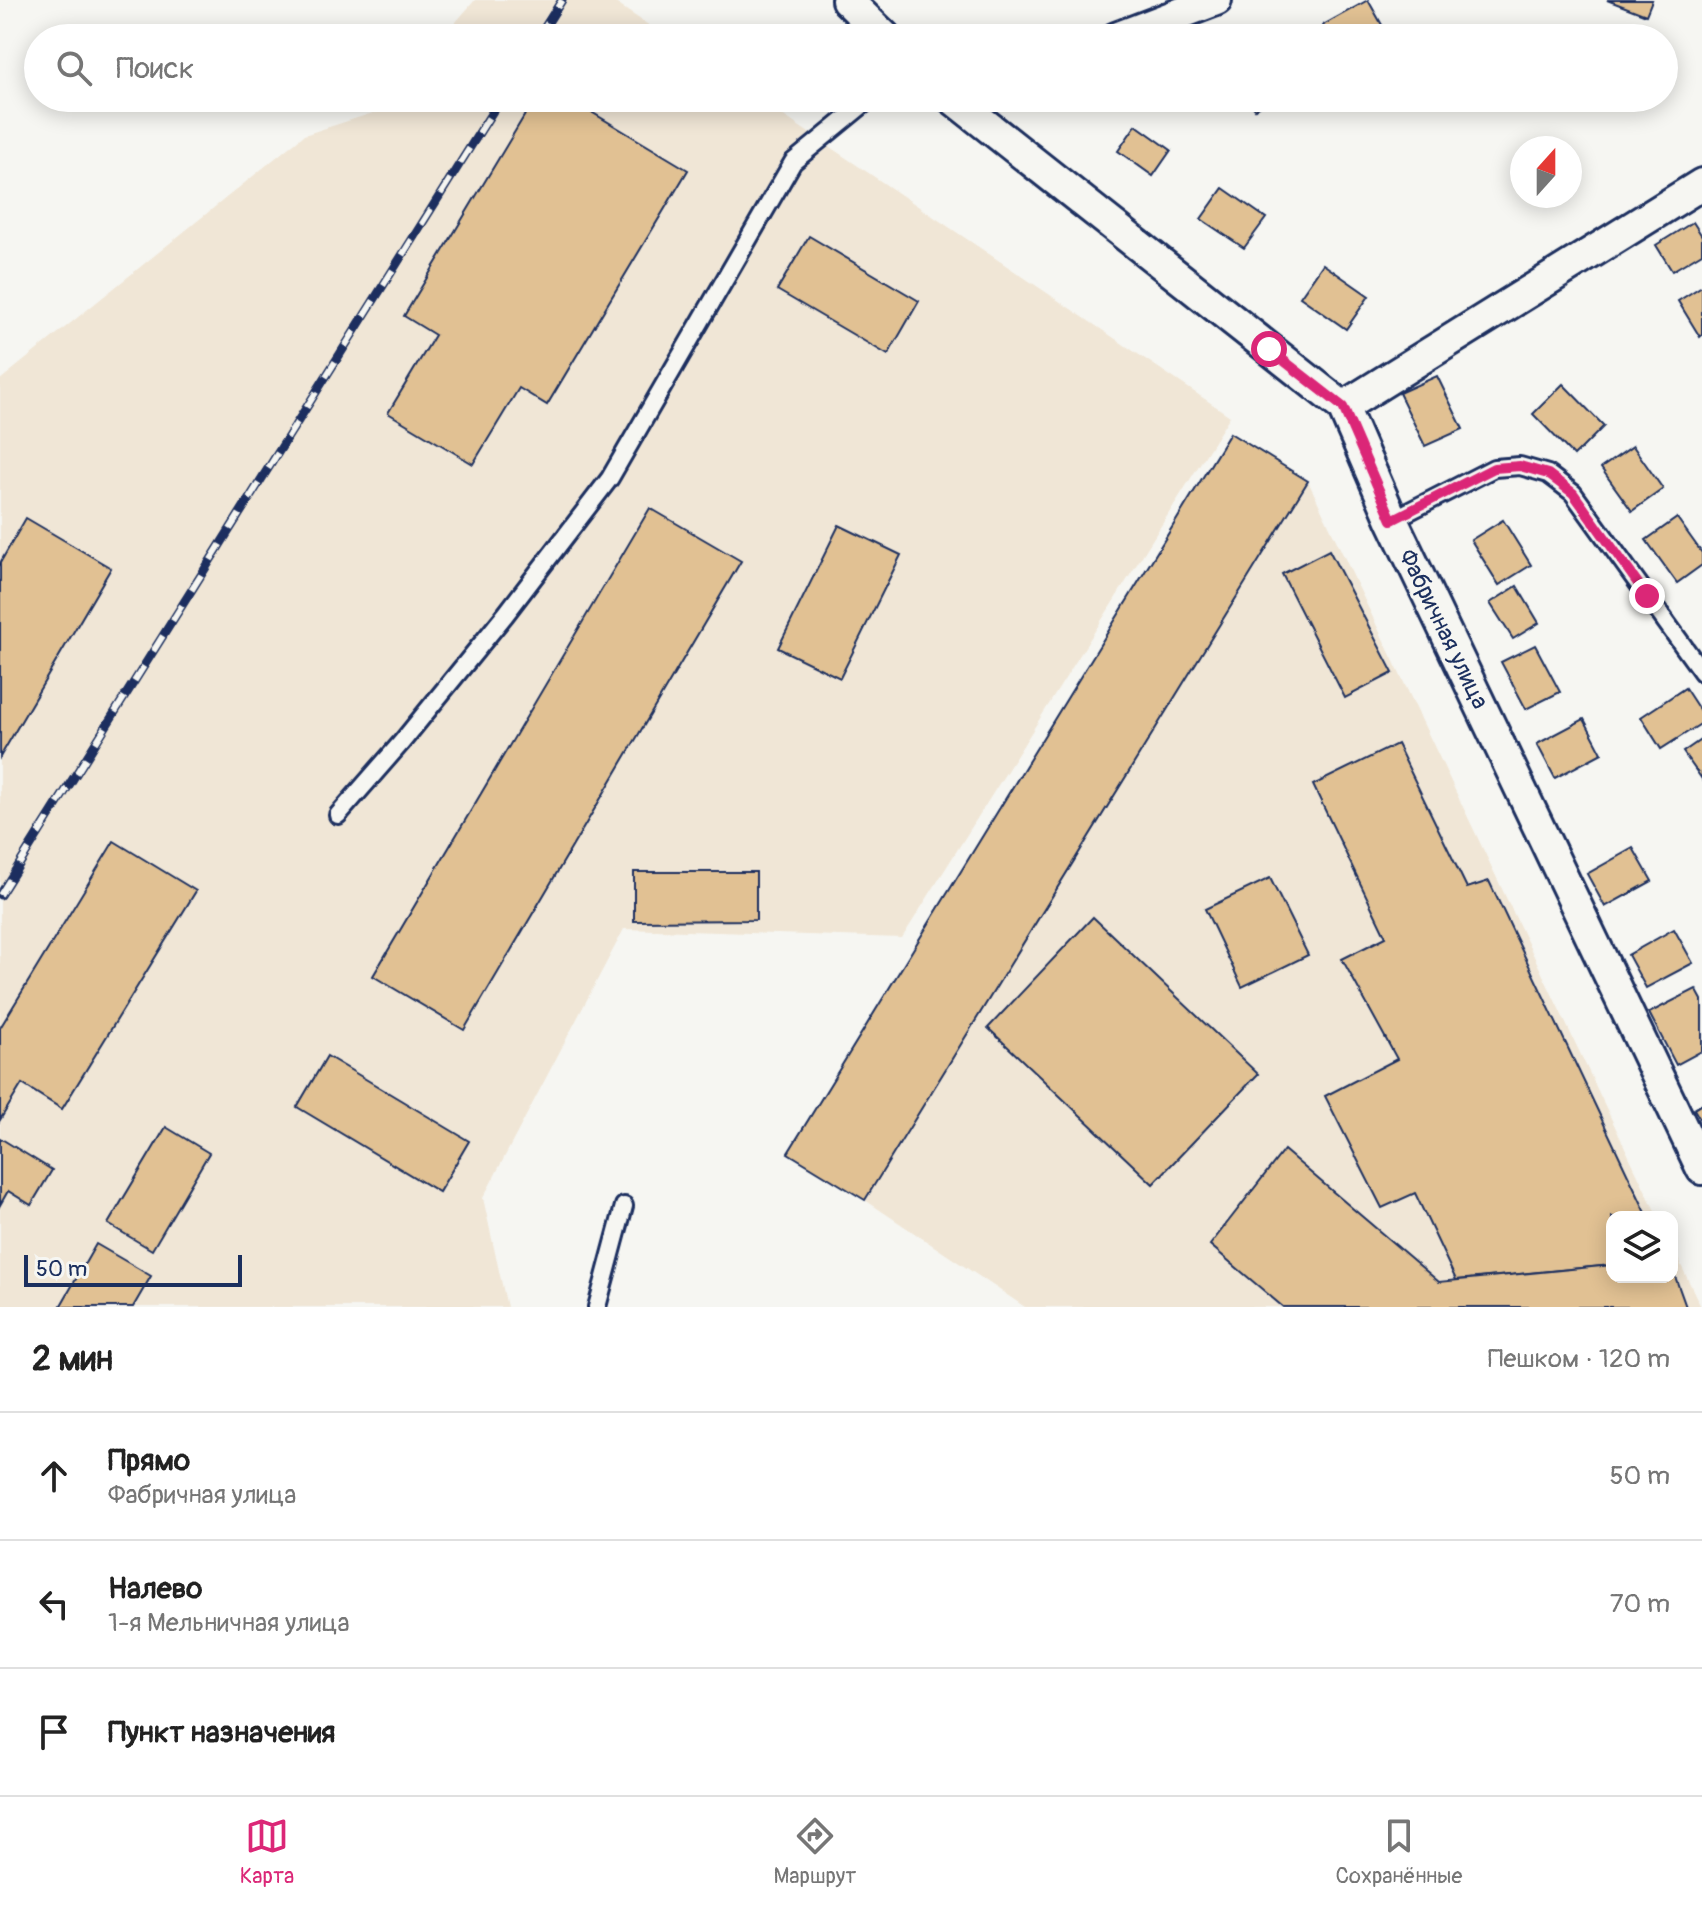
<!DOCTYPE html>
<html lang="ru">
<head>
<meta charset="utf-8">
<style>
	:root { --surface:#fff; --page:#f6f6f6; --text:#222; --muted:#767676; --line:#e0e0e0; --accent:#db2777 }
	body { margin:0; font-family:Pangolin,sans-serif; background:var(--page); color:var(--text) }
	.controls { position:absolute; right:24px; bottom:24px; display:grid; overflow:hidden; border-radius:16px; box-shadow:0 4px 20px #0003 }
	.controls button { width:72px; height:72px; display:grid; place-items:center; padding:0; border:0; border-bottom:2px solid var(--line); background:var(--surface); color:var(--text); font:40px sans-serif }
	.compass { position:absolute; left:1510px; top:136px; width:72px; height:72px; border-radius:50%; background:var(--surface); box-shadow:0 4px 20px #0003; rotate:21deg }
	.scale { position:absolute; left:24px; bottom:20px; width:218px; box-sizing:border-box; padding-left:8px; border:4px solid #1b2f5e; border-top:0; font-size:22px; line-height:28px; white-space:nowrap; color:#1b2f5e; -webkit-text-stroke:6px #f6f6f2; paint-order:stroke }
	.stop { position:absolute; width:24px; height:24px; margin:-18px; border:6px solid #db2777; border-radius:50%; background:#fff }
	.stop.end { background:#db2777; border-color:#fff; box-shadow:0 2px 8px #0008 }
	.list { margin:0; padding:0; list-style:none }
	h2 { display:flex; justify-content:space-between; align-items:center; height:104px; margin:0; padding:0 32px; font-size:34px }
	h2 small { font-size:26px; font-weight:400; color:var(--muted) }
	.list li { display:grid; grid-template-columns:52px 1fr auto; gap:24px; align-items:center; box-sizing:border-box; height:128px; padding:0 32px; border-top:2px solid var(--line) }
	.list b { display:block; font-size:30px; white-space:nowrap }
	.list p { margin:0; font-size:26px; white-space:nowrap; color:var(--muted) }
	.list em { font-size:26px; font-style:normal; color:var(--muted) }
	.icon { flex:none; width:44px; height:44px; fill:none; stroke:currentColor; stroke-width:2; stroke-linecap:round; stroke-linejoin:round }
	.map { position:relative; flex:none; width:1702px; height:1307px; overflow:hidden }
	.search { position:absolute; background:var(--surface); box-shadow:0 4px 20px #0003; left:24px; right:24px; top:24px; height:88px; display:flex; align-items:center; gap:20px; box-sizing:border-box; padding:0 28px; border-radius:44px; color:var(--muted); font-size:30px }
	.sheet { height:488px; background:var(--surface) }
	nav { display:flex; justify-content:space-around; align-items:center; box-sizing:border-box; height:112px; border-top:2px solid var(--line); background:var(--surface); font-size:22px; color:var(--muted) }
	nav a { display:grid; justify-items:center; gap:4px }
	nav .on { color:var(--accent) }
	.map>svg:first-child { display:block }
</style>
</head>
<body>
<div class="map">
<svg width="1702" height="1307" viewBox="0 0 1702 1307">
	<rect width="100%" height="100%" fill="#f6f6f2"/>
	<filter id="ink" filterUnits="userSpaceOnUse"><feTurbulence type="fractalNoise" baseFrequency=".0125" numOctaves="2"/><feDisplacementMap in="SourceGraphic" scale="16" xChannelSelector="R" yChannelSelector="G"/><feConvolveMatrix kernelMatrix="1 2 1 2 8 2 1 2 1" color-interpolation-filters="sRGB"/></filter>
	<g filter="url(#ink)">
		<!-- built -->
		<g fill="#f0e6d6">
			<path d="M475,0H611L668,38H442Z"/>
			<path d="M390,98H757L1230,416L902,938L624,929L483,1198L507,1307H0V380L304,135L379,111Z"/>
			<path d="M1230,433L1308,481L1658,1217H1612V1277H1672V1246L1701,1307H1025L865,1200L788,1153Z"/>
		</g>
		<!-- building -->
		<g fill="#e1c193" stroke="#1b2f5e" stroke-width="2">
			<path d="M1368,0L1386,32L1375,38H1331L1323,25Z"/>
			<path d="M1607,0H1652L1646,15Z"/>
			<path d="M535,98H568L688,170L547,405L519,388L473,464L388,413L435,335L404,316Z"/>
			<path d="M1247,98H1270L1255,109Z"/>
			<path d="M1136,125L1171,150L1153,176L1118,151Z"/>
			<path d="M1223,188L1266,218L1244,248L1201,219Z"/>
			<path d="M1693,222L1702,236V253L1672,271L1656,245Z"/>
			<path d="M809,236L919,301L888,355L777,290Z"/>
			<path d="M1323,264L1369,296L1346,329L1300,297Z"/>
			<path d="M1702,286V335L1700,337L1678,301Z"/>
			<path d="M1437,376L1463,429L1425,446L1399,393Z"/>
			<path d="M1563,384L1604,426L1574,456L1533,414Z"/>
			<path d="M1230,433L1308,481L865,1200L788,1153Z"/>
			<path d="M1633,446L1663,489L1632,511L1601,468Z"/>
			<path d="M650,508L741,561L464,1030L373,976Z"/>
			<path d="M26,518L111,568L0,757V563Z"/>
			<path d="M1677,518L1702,553V565L1677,583L1646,540Z"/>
			<path d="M1503,520L1531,565L1499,585L1471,540Z"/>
			<path d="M839,525L901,555L840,678L778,648Z"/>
			<path d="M1329,550L1393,673L1345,698L1282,574Z"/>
			<path d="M1517,586L1539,623L1513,639L1490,603Z"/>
			<path d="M1535,645L1560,692L1526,709L1501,662Z"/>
			<path d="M1685,688L1702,714V723L1661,749L1641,717Z"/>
			<path d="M1584,719L1602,753L1555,778L1537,744Z"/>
			<path d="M1702,739V779L1683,752Z"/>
			<path d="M1397,744L1467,888L1489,881L1648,1217H1612V1265L1456,1280L1415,1193L1382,1208L1325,1096L1397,1059L1342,959L1386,937L1313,785Z"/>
			<path d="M114,841L196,891L62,1109L22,1084L0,1120V1028Z"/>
			<path d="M1633,848L1652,881L1605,907L1587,874Z"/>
			<path d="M634,872H756V920L634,921Z"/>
			<path d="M1270,878L1308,955L1242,987L1205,909Z"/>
			<path d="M1093,917L1258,1074L1153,1184L988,1028Z"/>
			<path d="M1674,929L1693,963L1646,988L1628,955Z"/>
			<path d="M1696,989L1702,1000V1051L1676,1065L1649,1013Z"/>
			<path d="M327,1056L469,1141L439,1192L297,1107Z"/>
			<path d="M1702,1104V1123L1694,1109Z"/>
			<path d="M166,1127L209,1153L152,1250L108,1224Z"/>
			<path d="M0,1138L52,1170L31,1205L8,1191L0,1205Z"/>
			<path d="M1284,1150L1439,1282L1612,1265V1277H1672V1268L1686,1307H1283L1210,1245Z"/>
			<path d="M96,1244L151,1276L133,1307H60Z"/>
		</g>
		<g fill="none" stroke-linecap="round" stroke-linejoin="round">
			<!-- lane casing -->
			<g stroke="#1b2f5e" stroke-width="22">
				<g id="lane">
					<path d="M1392,520L1494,468L1520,466L1548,474L1573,493L1702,672"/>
					<path d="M338,815L401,743L505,615L610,478L793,162L871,98"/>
					<path d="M597,1307L624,1206"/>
				</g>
			</g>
			<!-- street casing -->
			<g stroke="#1b2f5e" stroke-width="36">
				<g id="street">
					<path d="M847,0L886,38"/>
					<path d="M1116,38L1216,0"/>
					<path d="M952,98L1343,407L1392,520L1702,1169"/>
					<path d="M1343,407L1702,184"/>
				</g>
			</g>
			<!-- lane -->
			<use href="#lane" stroke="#f6f6f2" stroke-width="16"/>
			<!-- street -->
			<use href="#street" stroke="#f6f6f2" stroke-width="30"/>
			<!-- rail casing -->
			<g stroke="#1b2f5e" stroke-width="9">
				<g id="rail">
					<path d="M538,38L562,0"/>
					<path d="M0,895L501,98"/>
				</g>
			</g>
			<!-- rail -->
			<use href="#rail" stroke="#f6f6f2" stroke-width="6" stroke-dasharray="18" stroke-linecap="butt"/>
		</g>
	</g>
	<g fill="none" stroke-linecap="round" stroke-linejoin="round" filter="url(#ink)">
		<!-- route -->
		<path stroke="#db2777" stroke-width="10" d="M1269,349L1343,407L1392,520L1494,468L1520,466L1548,474L1573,493L1647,596"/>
	</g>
	<g text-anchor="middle" stroke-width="6" stroke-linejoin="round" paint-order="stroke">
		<!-- street labels -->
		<g font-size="24" fill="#1b2f5e" stroke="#f6f6f2">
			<text transform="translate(1444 629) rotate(64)" y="8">Фабричная улица</text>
		</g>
	</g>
</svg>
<div class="controls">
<button><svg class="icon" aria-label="layers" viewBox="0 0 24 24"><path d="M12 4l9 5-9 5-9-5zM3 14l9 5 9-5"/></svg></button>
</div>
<svg class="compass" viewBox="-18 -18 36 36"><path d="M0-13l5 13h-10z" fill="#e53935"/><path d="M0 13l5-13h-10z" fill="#767676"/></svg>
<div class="scale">50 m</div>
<div class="stop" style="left:1269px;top:349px"></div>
<div class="stop end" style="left:1647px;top:596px"></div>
<div class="search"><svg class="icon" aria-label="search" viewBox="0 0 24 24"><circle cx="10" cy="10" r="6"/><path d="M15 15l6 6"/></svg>Поиск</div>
</div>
<section class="sheet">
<h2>2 мин<small>Пешком · 120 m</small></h2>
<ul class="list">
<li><svg class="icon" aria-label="ahead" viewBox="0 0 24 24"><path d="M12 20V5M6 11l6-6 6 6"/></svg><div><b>Прямо</b><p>Фабричная улица</p></div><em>50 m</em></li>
<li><svg class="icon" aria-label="left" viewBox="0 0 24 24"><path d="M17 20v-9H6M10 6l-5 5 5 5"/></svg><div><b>Налево</b><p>1-я Мельничная улица</p></div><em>70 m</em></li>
<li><svg class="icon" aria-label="arrive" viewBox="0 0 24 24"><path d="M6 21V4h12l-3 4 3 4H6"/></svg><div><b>Пункт назначения</b></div></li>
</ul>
</section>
<nav>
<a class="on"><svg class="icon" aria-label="map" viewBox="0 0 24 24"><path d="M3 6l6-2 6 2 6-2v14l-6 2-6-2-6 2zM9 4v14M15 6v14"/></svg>Карта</a>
<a><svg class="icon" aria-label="directions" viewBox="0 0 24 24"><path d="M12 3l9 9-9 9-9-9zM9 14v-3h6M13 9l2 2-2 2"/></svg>Маршрут</a>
<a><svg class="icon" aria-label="saved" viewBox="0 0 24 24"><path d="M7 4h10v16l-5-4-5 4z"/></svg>Сохранённые</a>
</nav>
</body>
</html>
